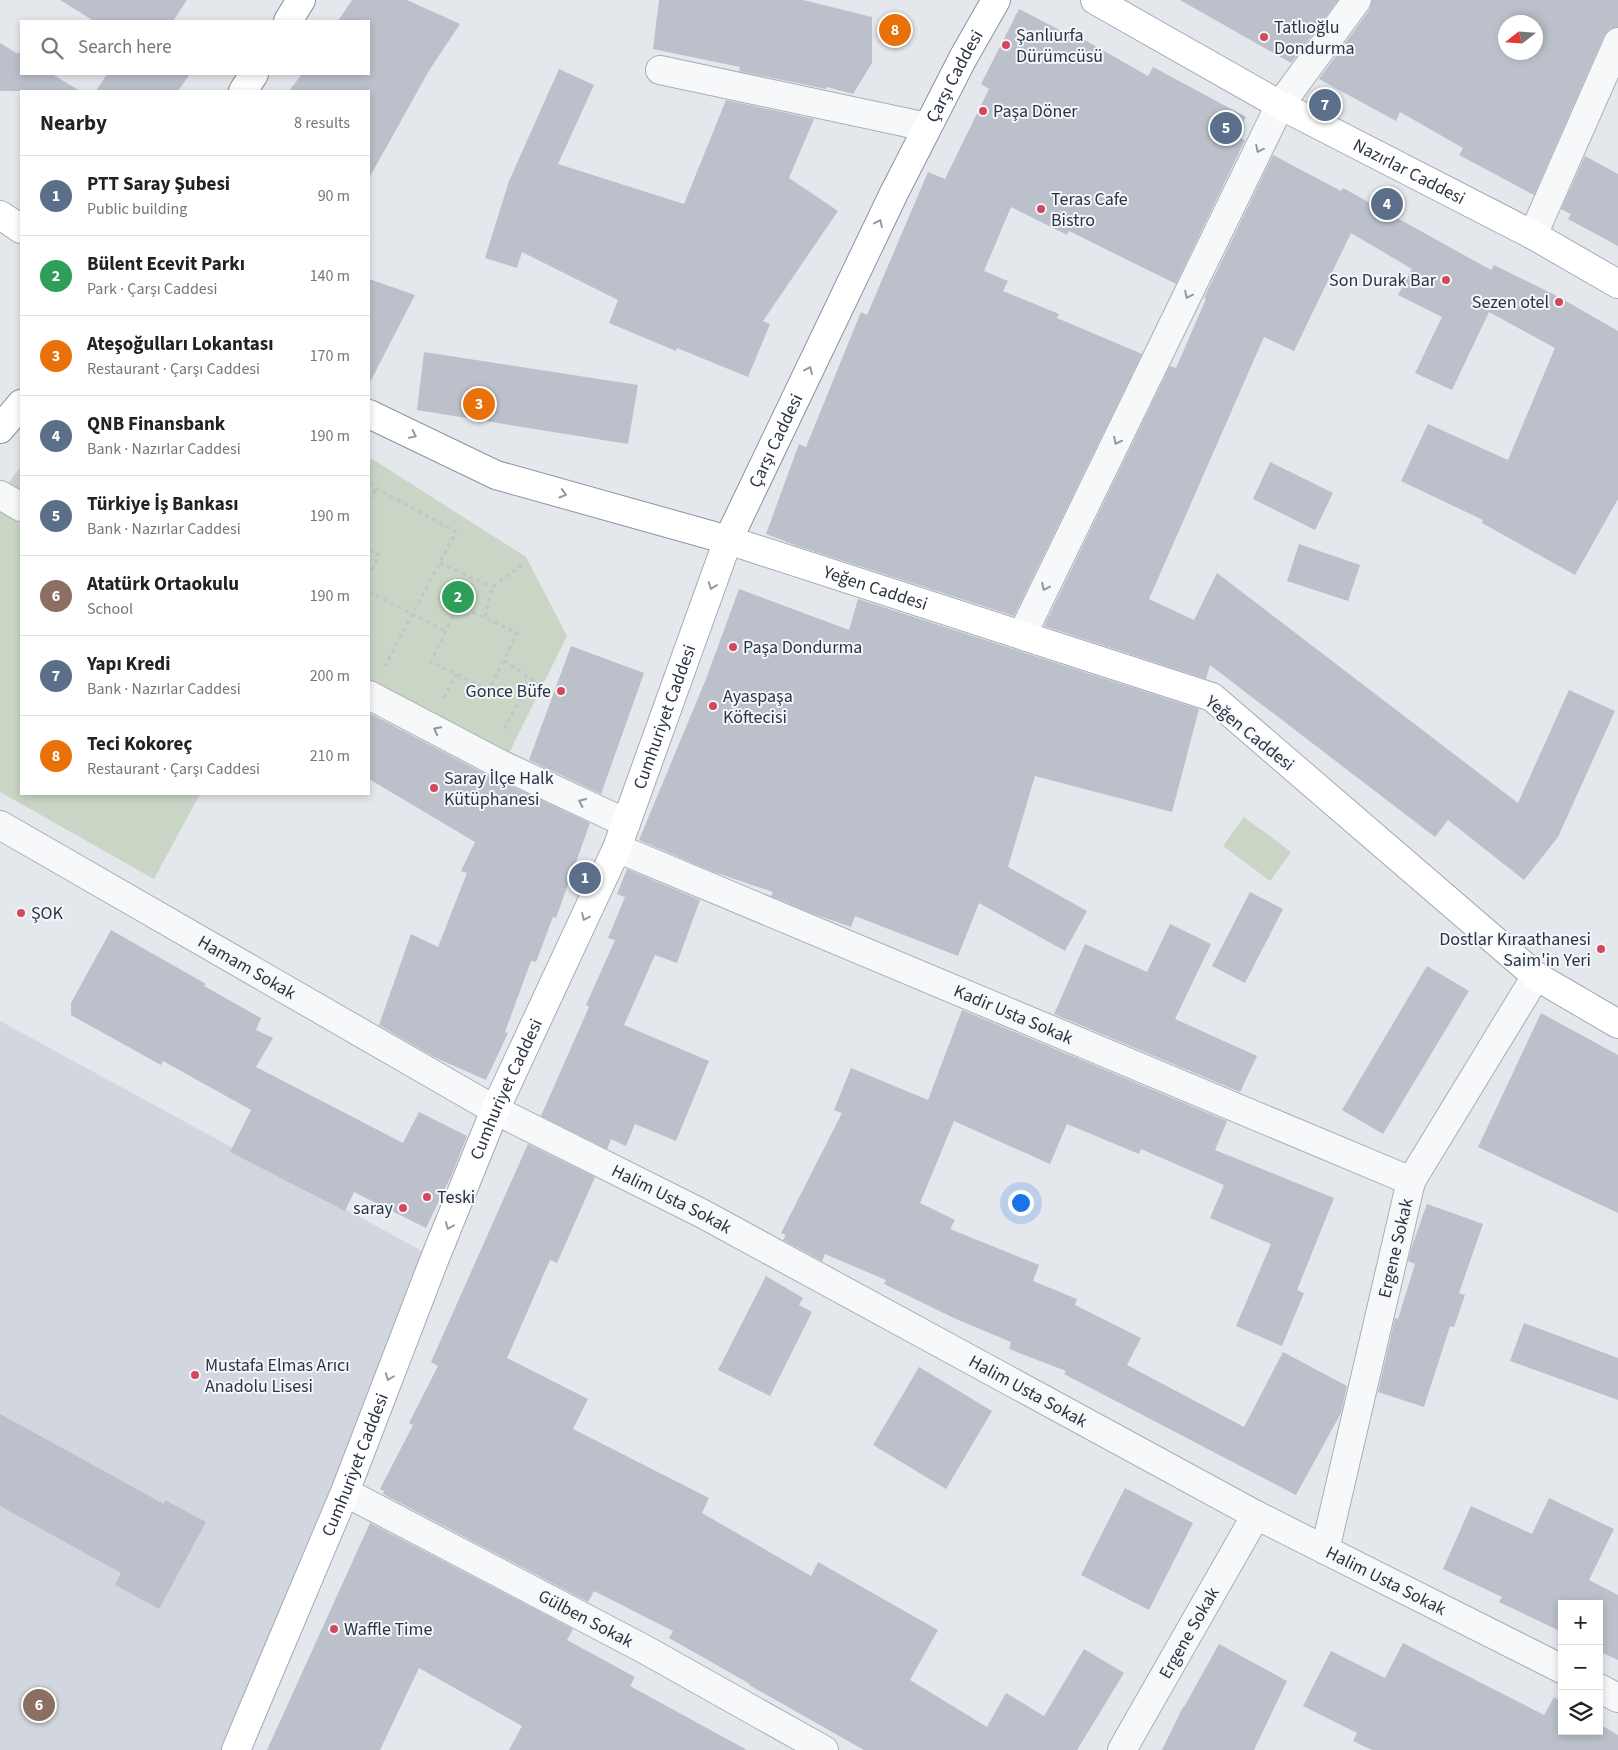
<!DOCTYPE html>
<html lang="en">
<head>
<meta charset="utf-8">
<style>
	:root { --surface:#fff; --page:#f6f6f6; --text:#222; --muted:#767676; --line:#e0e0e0; --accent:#ea580c }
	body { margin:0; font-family:"Source Sans 3",sans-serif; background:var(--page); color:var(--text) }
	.controls { position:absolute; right:15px; bottom:15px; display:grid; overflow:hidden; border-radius:0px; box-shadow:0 2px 8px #0003 }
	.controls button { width:45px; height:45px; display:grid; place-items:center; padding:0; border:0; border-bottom:1px solid var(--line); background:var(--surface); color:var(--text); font:25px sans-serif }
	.compass { position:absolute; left:1498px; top:15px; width:45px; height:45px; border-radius:50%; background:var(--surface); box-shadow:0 2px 8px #0003; rotate:253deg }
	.you { position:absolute; left:1020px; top:1202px; width:18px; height:18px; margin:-12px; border:4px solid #fff; border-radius:50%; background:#1a73e8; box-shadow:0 0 0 8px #1a73e833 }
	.badge { display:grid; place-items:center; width:32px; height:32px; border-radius:50%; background:var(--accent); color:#fff; font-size:16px; font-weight:700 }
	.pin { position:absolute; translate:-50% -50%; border:2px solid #fff; box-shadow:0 1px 5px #0006 }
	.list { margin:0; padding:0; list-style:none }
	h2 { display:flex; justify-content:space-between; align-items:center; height:65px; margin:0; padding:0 20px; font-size:21px }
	h2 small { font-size:16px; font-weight:400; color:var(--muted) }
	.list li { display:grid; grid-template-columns:32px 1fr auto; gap:15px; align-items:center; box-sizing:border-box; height:80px; padding:0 20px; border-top:1px solid var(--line) }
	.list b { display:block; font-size:19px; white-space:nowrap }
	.list p { margin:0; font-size:16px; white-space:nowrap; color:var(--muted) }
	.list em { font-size:16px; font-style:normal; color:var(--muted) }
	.icon { flex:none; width:28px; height:28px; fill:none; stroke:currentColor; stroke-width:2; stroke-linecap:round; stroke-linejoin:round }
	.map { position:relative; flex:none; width:1618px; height:1750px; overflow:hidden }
	.search { position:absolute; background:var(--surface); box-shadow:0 2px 8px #0003; left:20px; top:20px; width:350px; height:55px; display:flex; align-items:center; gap:12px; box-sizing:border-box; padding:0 18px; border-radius:0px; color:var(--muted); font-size:19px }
	.panel { position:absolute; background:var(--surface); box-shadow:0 2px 8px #0003; left:20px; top:90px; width:350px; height:705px; border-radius:0px }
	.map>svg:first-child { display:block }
</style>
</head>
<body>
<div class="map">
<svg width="1618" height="1750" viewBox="0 0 1618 1750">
	<rect width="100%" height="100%" fill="#e4e7ec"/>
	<!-- built -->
	<path fill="#d2d6de" d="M0,1021L435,1258L236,1750H0Z"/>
	<!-- green -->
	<g fill="#c9d6c5">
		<path d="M369,458L377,462L526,557L567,636L508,755L369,684Z"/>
		<path d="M21,467V794H200L154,879L0,792V493Z"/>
		<path d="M1244,817L1291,852L1270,881L1223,846Z"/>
	</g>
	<!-- building -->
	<g fill="#bbc0ca" fill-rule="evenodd">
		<path d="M60,0H187L173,21H94Z"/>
		<path d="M352,0H407L460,24L430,69L369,178V91H289L302,74H369V21H338Z"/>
		<path d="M659,0H803L872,17V63L853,94L827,87L826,89L739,71L740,67L653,49Z"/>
		<path d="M1180,0H1338L1291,63Z"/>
		<path d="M1372,0H1618V27L1609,29L1604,36L1534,195L1459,155L1463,148L1400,112L1396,121L1319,79L1370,9ZM1506,22H1536V52H1506Z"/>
		<path d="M1019,9L1081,41L1083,39L1148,76L1153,67L1246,117L1236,136L1245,140L1176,284L1069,231L1067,235L1011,207L984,271L1008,281L1003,291L1059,314L1057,318L1142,354L1014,616L797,546L766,534L799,444L806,447L861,312L867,315L928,172L945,179L989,89L981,84Z"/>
		<path d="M0,43L18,54V52L21,54V74H52L80,91H0Z"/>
		<path d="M559,69L594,85L558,164L684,204L726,100L814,119L789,178L838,211L763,321L770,324L748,377L677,348L676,351L609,323L618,300L522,252L517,268L485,258L509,181Z"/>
		<path d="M107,74H190L178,91H96Z"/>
		<path d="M1273,155L1341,191L1343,188L1491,270L1494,265L1557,296L1618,331V499L1575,575L1482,523L1483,520L1401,481L1428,424L1508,460L1555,348L1489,312L1452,390L1415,373L1442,317L1398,295L1412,269L1351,233L1294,351L1264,337L1149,599L1194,620L1217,573L1518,803L1569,690L1615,711L1558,837L1524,880L1448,820L1435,837L1210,665L1206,679L1044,626L1170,366L1176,368L1206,299L1204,298Z"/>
		<path d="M1585,156L1618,174V246L1568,219L1571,214L1561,209Z"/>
		<path d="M369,279L415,295L369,384Z"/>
		<path d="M424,352L638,385L628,444L417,410Z"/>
		<path d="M1270,462L1333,493L1315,530L1253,499Z"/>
		<path d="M1299,544L1360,565L1348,601L1287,581Z"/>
		<path d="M739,589L849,630L858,599L1199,709L1172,812L1035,776L1008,867L1087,911L1065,951L979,903L958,956L855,916L851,927L814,914L771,896L773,892L711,871L639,840L706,679Z"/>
		<path d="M571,646L644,673L601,794L529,760Z"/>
		<path d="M369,713L489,776L590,823L556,918L553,917L536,962L531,961L505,1032L508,1033L486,1080L434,1057L379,1025L411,934L438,947L467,873L461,871L475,842L369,779Z"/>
		<path d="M627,869L700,900L677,963L655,955L624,1025L709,1061L676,1141L635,1124L626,1146L611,1139L607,1149L541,1116L589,1007L586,1005L615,940L608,938L625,897L617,894Z"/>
		<path d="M1250,892L1283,909L1245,983L1212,966Z"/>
		<path d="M1170,924L1211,944L1175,1019L1257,1056L1240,1092L1054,1014L1085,944L1147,972Z"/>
		<path d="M111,930L206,984L204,986L261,1018L256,1030L273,1038L256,1067L403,1143L419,1112L467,1136L452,1174L426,1228L354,1192L345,1211L230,1152L251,1110L163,1061L161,1065L71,1015V1003Z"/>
		<path d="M1427,966L1469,991L1383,1134L1342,1110Z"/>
		<path d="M962,1010L1227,1121L1215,1150L1334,1198L1297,1290L1304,1293L1282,1346L1236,1326L1271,1244L1210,1218L1224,1185L1141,1149L1139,1154L1067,1124L1050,1164L954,1121L920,1203L955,1220L950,1229L1039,1265L1033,1281L1077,1299L1075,1305L1141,1338L1127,1365L1244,1427L1283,1352L1347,1386L1341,1413L1296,1495L1064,1374L1066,1371L1009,1349L1011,1342L956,1319L884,1284L886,1280L825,1254L822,1261L783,1240L786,1235L781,1233L842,1113L834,1110L851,1068L928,1100Z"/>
		<path d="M1541,1013L1618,1055V1213L1478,1147Z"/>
		<path d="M528,1144L595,1177L557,1263L550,1260L507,1358L588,1399L573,1429L709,1498L702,1513L811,1576L818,1562L938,1630L910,1680L987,1727L1006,1693L1044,1716L1084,1649L1124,1673L1077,1750H864L749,1685L750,1684L669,1638L673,1631L594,1591L588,1602L383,1494L384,1491L380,1489L413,1425L409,1423L438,1366L431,1362Z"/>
		<path d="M1427,1204L1483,1224L1459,1293L1465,1295L1454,1327L1450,1326L1424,1407L1378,1392L1395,1318L1398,1319L1415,1264L1408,1261L1412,1246Z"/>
		<path d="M766,1276L803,1298L799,1305L812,1312L770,1396L718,1370Z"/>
		<path d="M1524,1323L1618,1358V1400L1510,1361Z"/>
		<path d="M919,1367L992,1411L946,1489L873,1445Z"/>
		<path d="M0,1414L164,1504L165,1500L206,1522L159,1609L115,1585L121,1573L0,1506Z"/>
		<path d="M1125,1488L1193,1523L1149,1610L1081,1575Z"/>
		<path d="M1549,1498L1614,1529L1589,1580L1618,1595V1660L1599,1651V1604H1562V1632L1499,1602L1502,1597L1443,1569L1471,1506L1532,1534Z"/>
		<path d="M370,1523L573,1629L567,1640L635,1677L630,1686L747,1750H509L522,1726L419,1668L380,1750H267Z"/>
		<path d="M1403,1643L1544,1715L1554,1697L1562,1702V1731H1599V1724L1618,1735V1750H1372L1353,1741L1357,1733L1303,1706L1331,1651L1385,1678Z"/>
		<path d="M1219,1644L1287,1681L1254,1750H1162L1183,1707H1184Z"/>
	</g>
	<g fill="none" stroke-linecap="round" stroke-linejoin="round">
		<!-- minor casing -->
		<g stroke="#a9aeb7" stroke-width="30">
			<g id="minor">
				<path d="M660,70L927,127"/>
				<path d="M1533,235L1618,42"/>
				<path d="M0,495L21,507"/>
				<path d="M1022,635L1280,105L1357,0"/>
				<path d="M369,695L496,762L626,823"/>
				<path id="s1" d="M0,825L495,1110L703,1214L1256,1515L1562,1669"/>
				<path id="s2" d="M617,848L1411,1181"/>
				<path id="s3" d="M345,1492L644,1649L824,1750"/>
				<path id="s4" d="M1325,1550L1411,1181L1536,976"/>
				<path d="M1599,1688L1618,1698"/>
				<path id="s5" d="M1122,1750L1256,1515"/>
			</g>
		</g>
		<!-- major casing -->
		<g stroke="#a3abb8" stroke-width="30">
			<g id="major">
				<path id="s6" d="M1095,0L1280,105L1533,235L1618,284"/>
				<path d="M0,215L21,229"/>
				<path id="s7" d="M236,1750L345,1492L435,1258L495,1110L617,848L728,540L1212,697L1536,976L1618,1024"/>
			</g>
		</g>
		<!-- highway casing -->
		<g stroke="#8b94a3" stroke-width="30">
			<g id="highway">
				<path d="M288,21L301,0"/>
				<path d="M243,91L254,74"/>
				<path id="s8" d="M369,414L496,475L728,540L894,193L963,58L996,0"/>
				<path d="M0,429L21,404"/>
			</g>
		</g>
		<!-- path -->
		<g stroke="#c2c5cb" stroke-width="3" stroke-dasharray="4 4" stroke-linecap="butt">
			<path d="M369,484L456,532L385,666"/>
			<path d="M369,500L376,488"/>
			<path d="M369,550L379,555L369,576"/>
			<path d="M440,563L492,587"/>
			<path d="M369,592L446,631"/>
			<path d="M458,605L517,633L489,690L431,662Z"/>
			<path d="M485,617L492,587L522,565"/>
			<path d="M504,661L548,690"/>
			<path d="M444,698L456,674"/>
			<path d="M504,729L531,678"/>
		</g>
		<!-- minor -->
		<use href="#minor" stroke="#f7f8fa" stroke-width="28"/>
		<!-- major -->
		<use href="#major" stroke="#fff" stroke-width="28"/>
		<!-- highway -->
		<use href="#highway" stroke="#fff" stroke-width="28"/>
	</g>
	<!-- one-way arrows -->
	<defs><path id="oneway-chevron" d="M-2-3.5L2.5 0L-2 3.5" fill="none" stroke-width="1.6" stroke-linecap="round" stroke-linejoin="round" transform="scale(1.25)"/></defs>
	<g stroke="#9196a0">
		<use href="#oneway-chevron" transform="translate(1259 149) rotate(116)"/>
		<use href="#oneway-chevron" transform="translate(1188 295) rotate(116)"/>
		<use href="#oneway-chevron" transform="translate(1117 441) rotate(116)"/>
		<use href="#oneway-chevron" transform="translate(1045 587) rotate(116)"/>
		<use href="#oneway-chevron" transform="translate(437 730) rotate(-152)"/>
		<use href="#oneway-chevron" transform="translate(582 802) rotate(-155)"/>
	</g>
	<g stroke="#959aa2">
		<use href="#oneway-chevron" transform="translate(879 223) rotate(-65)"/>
		<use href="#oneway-chevron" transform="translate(809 370) rotate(-65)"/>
		<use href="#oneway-chevron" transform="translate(413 435) rotate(26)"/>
		<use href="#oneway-chevron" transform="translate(563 494) rotate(16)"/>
		<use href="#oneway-chevron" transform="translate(712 586) rotate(110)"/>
		<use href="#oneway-chevron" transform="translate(585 917) rotate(115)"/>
		<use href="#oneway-chevron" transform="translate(449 1226) rotate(112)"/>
		<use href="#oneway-chevron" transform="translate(389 1377) rotate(111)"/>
	</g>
	<!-- markers -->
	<g fill="#d1495b" stroke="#f4f6f9" stroke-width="2">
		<circle cx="1264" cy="37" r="5"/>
		<circle cx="1006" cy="45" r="5"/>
		<circle cx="983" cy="111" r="5"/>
		<circle cx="1041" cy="209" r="5"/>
		<circle cx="1446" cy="280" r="5"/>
		<circle cx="1559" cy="302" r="5"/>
		<circle cx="733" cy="647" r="5"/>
		<circle cx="561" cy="691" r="5"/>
		<circle cx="713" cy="706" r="5"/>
		<circle cx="434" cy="788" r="5"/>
		<circle cx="21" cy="913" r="5"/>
		<circle cx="1601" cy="949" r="5"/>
		<circle cx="427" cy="1197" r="5"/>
		<circle cx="403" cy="1208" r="5"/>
		<circle cx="195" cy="1375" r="5"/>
		<circle cx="334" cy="1629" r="5"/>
	</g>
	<g text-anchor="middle" stroke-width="4" stroke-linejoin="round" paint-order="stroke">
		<!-- poi labels -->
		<g font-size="18" fill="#2b3445" stroke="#f4f6f9" text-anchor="start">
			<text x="1274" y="33">Tatlıoğlu<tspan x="1274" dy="21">Dondurma</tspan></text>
			<text x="1016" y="41">Şanlıurfa<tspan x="1016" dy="21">Dürümcüsü</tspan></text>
			<text x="993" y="117">Paşa Döner</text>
			<text x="1051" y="205">Teras Cafe<tspan x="1051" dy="21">Bistro</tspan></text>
			<text x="1436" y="286" text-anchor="end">Son Durak Bar</text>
			<text x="1549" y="308" text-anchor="end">Sezen otel</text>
			<text x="743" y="653">Paşa Dondurma</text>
			<text x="551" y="697" text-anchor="end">Gonce Büfe</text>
			<text x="723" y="702">Ayaspaşa<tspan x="723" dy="21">Köftecisi</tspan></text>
			<text x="444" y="784">Saray İlçe Halk<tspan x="444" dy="21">Kütüphanesi</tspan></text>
			<text x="31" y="919">ŞOK</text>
			<text x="1591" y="945" text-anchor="end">Dostlar Kıraathanesi<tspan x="1591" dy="21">Saim'in Yeri</tspan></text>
			<text x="437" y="1203">Teski</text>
			<text x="393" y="1214" text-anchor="end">saray</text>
			<text x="205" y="1371">Mustafa Elmas Arıcı<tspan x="205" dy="21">Anadolu Lisesi</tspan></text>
			<text x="344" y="1635">Waffle Time</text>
		</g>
		<!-- street labels -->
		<g font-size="18" fill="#2b3445" stroke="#f4f6f9">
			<text dy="6" stroke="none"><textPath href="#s8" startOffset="898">Çarşı Caddesi</textPath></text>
			<text dy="6" stroke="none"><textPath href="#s6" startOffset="358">Nazırlar Caddesi</textPath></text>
			<text dy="6" stroke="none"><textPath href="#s8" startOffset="492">Çarşı Caddesi</textPath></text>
			<text dy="6" stroke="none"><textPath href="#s7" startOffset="1462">Yeğen Caddesi</textPath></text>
			<text dy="6" stroke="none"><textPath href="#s7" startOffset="1119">Cumhuriyet Caddesi</textPath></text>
			<text transform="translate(1250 733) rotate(39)" y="6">Yeğen Caddesi</text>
			<text dy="6" stroke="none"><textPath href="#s1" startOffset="285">Hamam Sokak</textPath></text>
			<text dy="6" stroke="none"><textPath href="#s2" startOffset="430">Kadir Usta Sokak</textPath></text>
			<text dy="6" stroke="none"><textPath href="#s7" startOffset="714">Cumhuriyet Caddesi</textPath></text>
			<text dy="6" stroke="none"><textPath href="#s1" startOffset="769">Halim Usta Sokak</textPath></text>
			<text dy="6" stroke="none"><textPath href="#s4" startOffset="310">Ergene Sokak</textPath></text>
			<text dy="6" stroke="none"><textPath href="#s1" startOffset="1174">Halim Usta Sokak</textPath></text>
			<text dy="6" stroke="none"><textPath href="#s7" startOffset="309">Cumhuriyet Caddesi</textPath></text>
			<text dy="6" stroke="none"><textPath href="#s1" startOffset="1579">Halim Usta Sokak</textPath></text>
			<text dy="6" stroke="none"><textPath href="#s3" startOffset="272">Gülben Sokak</textPath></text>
			<text dy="6" stroke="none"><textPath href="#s5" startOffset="135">Ergene Sokak</textPath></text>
		</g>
	</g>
</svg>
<div class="controls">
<button>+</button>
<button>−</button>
<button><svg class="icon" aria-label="layers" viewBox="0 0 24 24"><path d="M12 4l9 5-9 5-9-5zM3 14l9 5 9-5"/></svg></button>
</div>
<svg class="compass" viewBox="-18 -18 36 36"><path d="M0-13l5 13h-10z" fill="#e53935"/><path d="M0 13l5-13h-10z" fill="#767676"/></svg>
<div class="you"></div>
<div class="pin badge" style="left:585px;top:878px;background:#5c6f8a">1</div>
<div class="pin badge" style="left:458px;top:597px;background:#2e9e5b">2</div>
<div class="pin badge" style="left:479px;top:404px;background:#e8710a">3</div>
<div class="pin badge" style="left:1387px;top:204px;background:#5c6f8a">4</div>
<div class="pin badge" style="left:1226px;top:128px;background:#5c6f8a">5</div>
<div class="pin badge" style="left:39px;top:1705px;background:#8d6e63">6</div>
<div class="pin badge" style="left:1325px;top:105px;background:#5c6f8a">7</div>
<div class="pin badge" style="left:895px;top:30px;background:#e8710a">8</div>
<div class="search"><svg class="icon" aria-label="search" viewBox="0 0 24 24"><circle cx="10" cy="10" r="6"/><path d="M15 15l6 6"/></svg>Search here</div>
<section class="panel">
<h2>Nearby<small>8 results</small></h2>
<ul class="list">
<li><span class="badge" style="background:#5c6f8a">1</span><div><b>PTT Saray Şubesi</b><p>Public building</p></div><em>90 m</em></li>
<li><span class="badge" style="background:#2e9e5b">2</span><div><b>Bülent Ecevit Parkı</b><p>Park · Çarşı Caddesi</p></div><em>140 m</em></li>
<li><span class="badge" style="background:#e8710a">3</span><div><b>Ateşoğulları Lokantası</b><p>Restaurant · Çarşı Caddesi</p></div><em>170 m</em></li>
<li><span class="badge" style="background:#5c6f8a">4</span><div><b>QNB Finansbank</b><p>Bank · Nazırlar Caddesi</p></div><em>190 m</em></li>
<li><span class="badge" style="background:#5c6f8a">5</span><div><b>Türkiye İş Bankası</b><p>Bank · Nazırlar Caddesi</p></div><em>190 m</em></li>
<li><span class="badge" style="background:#8d6e63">6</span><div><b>Atatürk Ortaokulu</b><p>School</p></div><em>190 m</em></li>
<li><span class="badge" style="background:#5c6f8a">7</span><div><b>Yapı Kredi</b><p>Bank · Nazırlar Caddesi</p></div><em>200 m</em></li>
<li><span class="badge" style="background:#e8710a">8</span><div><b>Teci Kokoreç</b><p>Restaurant · Çarşı Caddesi</p></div><em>210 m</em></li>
</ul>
</section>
</div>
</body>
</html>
